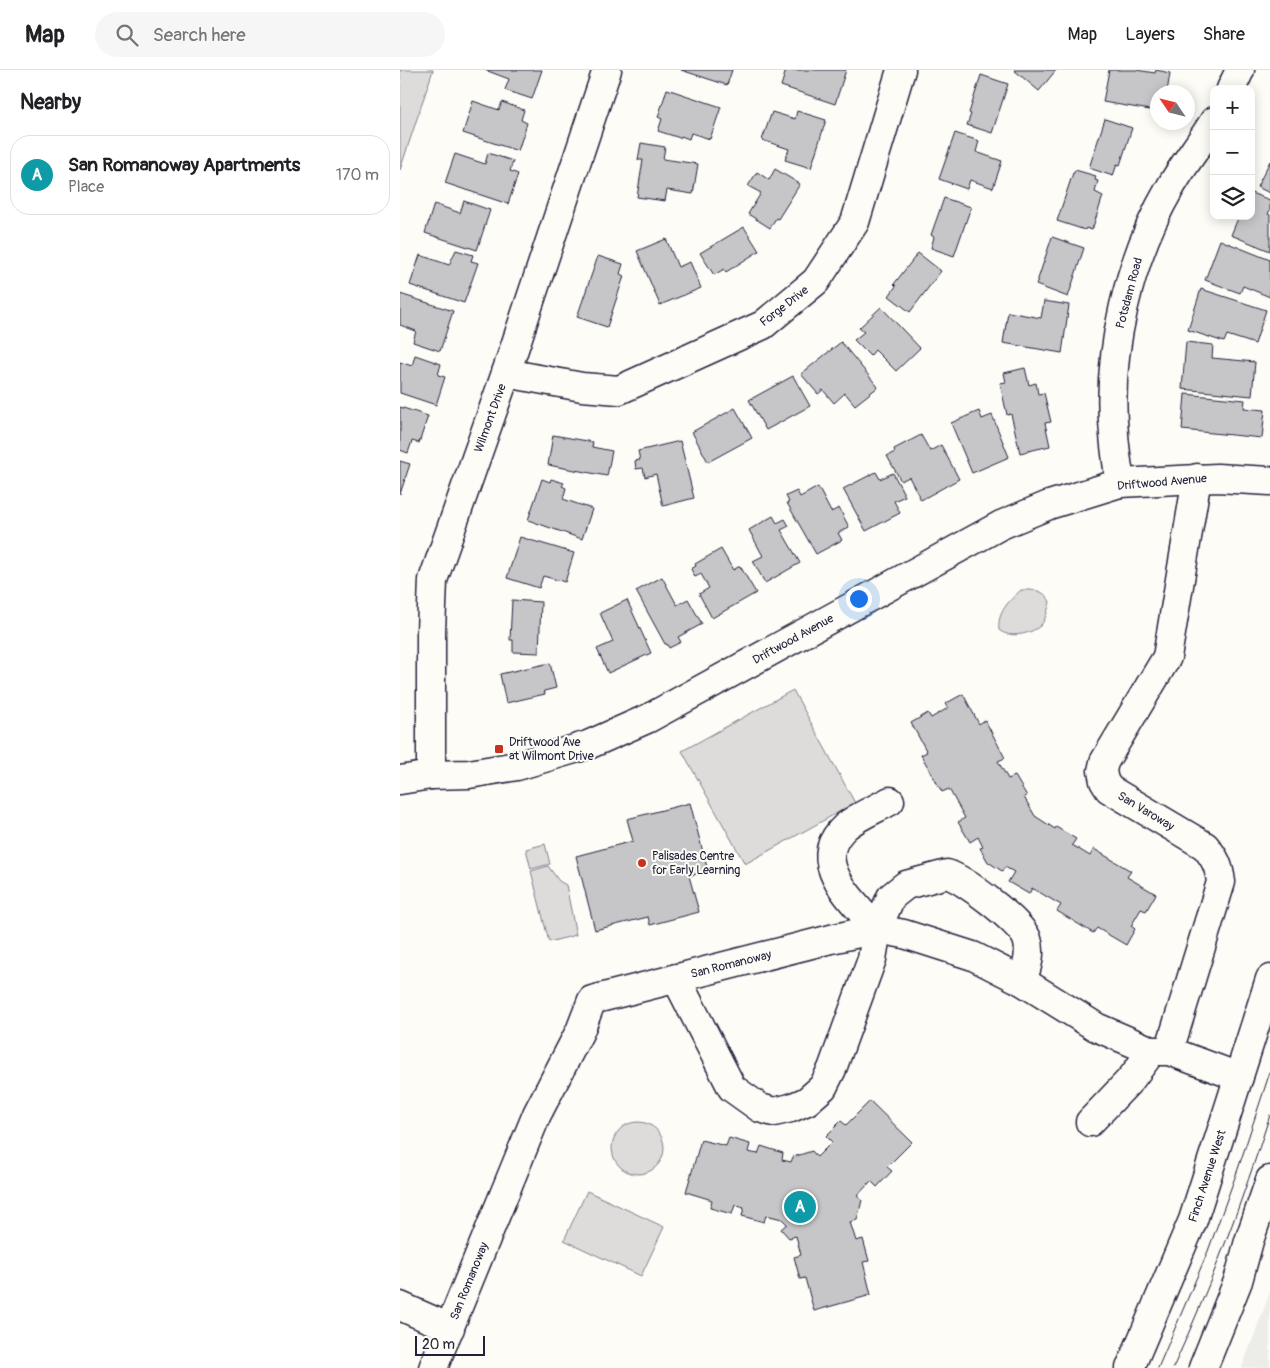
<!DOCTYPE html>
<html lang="en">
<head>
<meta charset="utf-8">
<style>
	:root { --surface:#fff; --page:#f6f6f6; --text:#202124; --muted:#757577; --line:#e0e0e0; --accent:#2563eb }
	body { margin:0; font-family:Pangolin,sans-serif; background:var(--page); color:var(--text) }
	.controls { position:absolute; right:15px; top:15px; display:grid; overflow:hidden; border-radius:10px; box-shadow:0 2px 12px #0003 }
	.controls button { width:45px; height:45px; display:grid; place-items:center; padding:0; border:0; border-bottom:1px solid var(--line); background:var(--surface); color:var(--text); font:25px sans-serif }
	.compass { position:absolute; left:750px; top:15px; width:45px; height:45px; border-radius:50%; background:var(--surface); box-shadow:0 2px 12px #0003; rotate:305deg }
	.scale { position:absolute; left:15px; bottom:12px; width:70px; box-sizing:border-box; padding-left:5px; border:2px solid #22223b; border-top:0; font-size:14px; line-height:18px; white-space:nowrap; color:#22223b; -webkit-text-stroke:4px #fdfcf7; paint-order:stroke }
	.you { position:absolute; left:458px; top:528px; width:18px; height:18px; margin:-12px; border:4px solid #fff; border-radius:50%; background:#1a73e8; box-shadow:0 0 0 8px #1a73e833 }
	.badge { display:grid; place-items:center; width:32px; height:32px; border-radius:50%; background:var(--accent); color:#fff; font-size:16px; font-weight:700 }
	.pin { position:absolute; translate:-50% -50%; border:2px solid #fff; box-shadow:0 1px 5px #0006 }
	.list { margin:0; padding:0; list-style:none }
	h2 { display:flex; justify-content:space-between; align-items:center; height:65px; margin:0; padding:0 20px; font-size:21px }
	h2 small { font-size:16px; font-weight:400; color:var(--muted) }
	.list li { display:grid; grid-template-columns:32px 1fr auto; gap:15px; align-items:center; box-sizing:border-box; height:80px; margin:0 10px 10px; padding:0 10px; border:1px solid var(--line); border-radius:20px }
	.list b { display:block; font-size:19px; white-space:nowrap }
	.list p { margin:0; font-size:16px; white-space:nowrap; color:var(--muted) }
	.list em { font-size:16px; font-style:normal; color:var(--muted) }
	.icon { flex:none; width:28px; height:28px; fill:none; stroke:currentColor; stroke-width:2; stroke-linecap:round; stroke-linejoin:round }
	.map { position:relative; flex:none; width:870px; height:1298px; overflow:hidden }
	header { display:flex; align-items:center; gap:30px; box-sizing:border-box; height:70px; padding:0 25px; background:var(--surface); border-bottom:1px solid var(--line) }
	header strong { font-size:24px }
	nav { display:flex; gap:28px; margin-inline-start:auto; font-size:18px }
	.search { width:350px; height:45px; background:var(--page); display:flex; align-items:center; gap:12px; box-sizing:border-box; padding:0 18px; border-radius:28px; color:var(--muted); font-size:19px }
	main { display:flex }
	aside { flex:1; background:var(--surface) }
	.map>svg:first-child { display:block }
</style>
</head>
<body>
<header>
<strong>Map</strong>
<div class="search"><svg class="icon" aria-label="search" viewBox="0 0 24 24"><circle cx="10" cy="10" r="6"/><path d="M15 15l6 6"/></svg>Search here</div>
<nav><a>Map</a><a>Layers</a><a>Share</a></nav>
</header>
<main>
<aside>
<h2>Nearby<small></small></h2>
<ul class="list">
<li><span class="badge" style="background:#0f9aa8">A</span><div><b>San Romanoway Apartments</b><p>Place</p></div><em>170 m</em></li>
</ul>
</aside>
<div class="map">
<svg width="870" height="1298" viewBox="0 0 870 1298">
	<rect width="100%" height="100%" fill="#fdfcf7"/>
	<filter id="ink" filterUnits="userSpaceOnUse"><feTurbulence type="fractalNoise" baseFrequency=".02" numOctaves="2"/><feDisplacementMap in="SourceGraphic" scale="10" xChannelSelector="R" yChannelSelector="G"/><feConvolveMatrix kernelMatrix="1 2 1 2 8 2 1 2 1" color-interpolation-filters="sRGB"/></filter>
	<g filter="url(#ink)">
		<!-- built -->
		<path fill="#ecece9" d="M870,1222V1298H842Z"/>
		<!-- green -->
		<g fill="#dddcdb" stroke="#807f8b">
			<path d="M0,0H33L0,100Z"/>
			<path d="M621,520C634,520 644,519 650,532C648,539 646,549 641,555C632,564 609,569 599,560C597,542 609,531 621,520Z"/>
			<path d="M393,620L455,733L345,794L282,681Z"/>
			<path d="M145,774L150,794L131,799L126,779Z"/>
			<path d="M148,796L159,811L166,815L176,865L149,872L131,801Z"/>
			<circle cx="238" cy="1078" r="26"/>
			<path d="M187,1121L264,1157L241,1206L164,1170Z"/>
		</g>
		<!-- building -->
		<g fill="#c6c6c8" stroke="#22223b">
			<path d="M85,0H142L132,29L105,20L109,9Z"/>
			<path d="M281,0H332L327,15Z"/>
			<path d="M386,0H446L435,34L381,16Z"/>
			<path d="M614,0H656L639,21Z"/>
			<path d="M709,0H736L755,3L756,0L770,3L767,22H758V40L756,41L703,32Z"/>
			<path d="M581,5L608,14L592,63L567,55L571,44L569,43Z"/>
			<path d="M267,19L321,37L310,69L291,63L289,69L281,66L280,68L258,61L262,49L258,47Z"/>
			<path d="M73,31L99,40L102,32L124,40L121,50L127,53L118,81L63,63Z"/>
			<path d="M397,41L426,50L411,98L385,90L389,79L362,70L372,42L395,49Z"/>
			<path d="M705,49L732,58L720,95L717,94L713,106L689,98Z"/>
			<path d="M555,63L579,71L576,82L602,91L593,118L570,110L567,119L539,109Z"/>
			<path d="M241,73L265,77L263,89L298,94L293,124L267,120L265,131L237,127L243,90H238Z"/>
			<path d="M88,83L113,91L110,101L118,104L108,134L45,113L55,84L85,94Z"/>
			<path d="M870,91V123L857,117Z"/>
			<path d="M375,99L400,114L378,149L376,148L370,158L348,144L361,123L348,116L357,102L369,110Z"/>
			<path d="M675,100L696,106L695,110L698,111L695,122L703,126L692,160L686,158L685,160L657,151L673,103H674Z"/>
			<path d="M851,123L870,130V140L868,144L870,145V181L831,165L839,146H851Z"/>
			<path d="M544,128L571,137L554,186L531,178L534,167L531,165Z"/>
			<path d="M64,131L90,140L77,180L25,163L34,134L60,143Z"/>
			<path d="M344,157L359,181L326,202L324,199L314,205L300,183Z"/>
			<path d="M652,167L684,178L668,227L636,215Z"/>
			<path d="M266,169L278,197L290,192L301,218L260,235L237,181Z"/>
			<path d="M820,170L870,190V227L843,216L840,223L805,210Z"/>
			<path d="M56,180L73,185L71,191L78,193L64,233L10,215L20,185L49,195Z"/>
			<path d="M518,183L541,201L510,242L489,226L496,216L494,214Z"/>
			<path d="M198,186L223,194L220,204L224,206L207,257L177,247Z"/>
			<path d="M801,219L866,240L855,274L827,265L824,272L788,260Z"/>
			<path d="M0,224L53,241L40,281L13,272L16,261L0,255Z"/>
			<path d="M644,231L669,235L662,283L603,273L608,242L641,248Z"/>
			<path d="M481,237L520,278L496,301L475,280L470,286L454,270L464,262L459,258Z"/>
			<path d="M441,272L478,317L455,335L445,323L434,333L423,320L418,324L401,304Z"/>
			<path d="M786,272L813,275L812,288L855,292L852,326L782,319Z"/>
			<path d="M15,285L41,294L38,305L45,307L36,335L0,323V292L12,296Z"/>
			<path d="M625,298L629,315L636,313L638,324L644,323L651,352L645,353L650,376L620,383L611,344L607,345L600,313L606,312L604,303Z"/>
			<path d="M393,306L410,336L366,360L349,330Z"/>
			<path d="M785,324L845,330L844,338L865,340L862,368L782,360Z"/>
			<path d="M0,337L28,346L19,373L12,371L8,383L0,380Z"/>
			<path d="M335,338L352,368L308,392L292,362Z"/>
			<path d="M579,341L582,349L592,345L609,387L572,403L551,353Z"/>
			<path d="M153,365L193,372L192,377L212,381L207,406L148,395Z"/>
			<path d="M521,365L530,381L541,375L559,409L521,430L509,407L501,411L487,386L495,382L494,379Z"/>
			<path d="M280,371L294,428L263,436L256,404L245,407L243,398L236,399L235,391L240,390L238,381Z"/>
			<path d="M0,391L10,394L0,424Z"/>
			<path d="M476,402L480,409L493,403L505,426L494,431L500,443L466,461L443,419Z"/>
			<path d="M142,409L150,412L151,409L164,413L162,416L166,418L163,429L192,439L182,469L128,450Z"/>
			<path d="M418,417L431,442L439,438L449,457L438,463L442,470L416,484L387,433L389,432L386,426L397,421L400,427Z"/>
			<path d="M373,446L377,453L385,449L389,456L381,460L400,493L365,513L353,491L363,486L349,460Z"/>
			<path d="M120,467L174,483L165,512L143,506L139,518L107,508Z"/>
			<path d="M321,479L333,500L340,496L356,523L312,548L299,524L309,518L301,504L295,507L291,499L296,496L295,494Z"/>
			<path d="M262,507L277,535L288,529L302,554L278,567L281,572L269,578L267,574H265L236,521Z"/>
			<path d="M112,530L141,532L139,583L113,582V570H110Z"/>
			<path d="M227,530L251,583L208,603L197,579L213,572L200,543Z"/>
			<path d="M150,593L156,618L144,621L145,624L106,633L100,604Z"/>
			<path d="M563,624L579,654L585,650L605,688L598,691L608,709L615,706L627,726L624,727L635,746L655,759L656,757L676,769L672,775L690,786L694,779L731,801L727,807L756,824L746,841L741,839L731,856L735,859L726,875L697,858L693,863L657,841L661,835L632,818L629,824L608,812L614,802L605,797L602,801L588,792L580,778L583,777L578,767L570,772L558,752L565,748L549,719L542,722L521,685L527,682L511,653L528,643L531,648L548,638L545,634Z"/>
			<path d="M290,733L308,801L289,806L299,842L250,855L248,847L195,860L176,786L233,771L227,749Z"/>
			<path d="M470,1031L512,1072L487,1097L492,1101L477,1117L471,1111L457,1126L462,1130L457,1150L450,1152L456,1171L463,1169L469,1191L463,1192L471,1225L414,1241L405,1208L400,1209L394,1187L401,1185L396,1166L389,1168L381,1159L387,1154L382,1149L366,1145L364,1152L342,1146L344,1138L335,1135L332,1144L310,1138L312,1130L286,1122L301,1070L326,1076L329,1068L350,1074L348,1082L358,1084L361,1076L383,1083L382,1090L391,1092L393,1087L412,1081L417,1087L432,1072L426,1066L441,1051L446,1055Z"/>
		</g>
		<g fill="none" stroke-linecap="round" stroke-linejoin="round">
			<!-- minor casing -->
			<g stroke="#22223b" stroke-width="31">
				<g id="minor">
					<path d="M831,19L840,0"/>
					<path d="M106,303L182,317L219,320L363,255L416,211L455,152L501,0"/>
					<path d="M720,413C718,397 715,381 714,364C706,284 729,188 770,118C783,95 800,74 814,51"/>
					<path d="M31,705V562L33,510L106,303L207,0"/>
					<path d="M0,710L31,705L69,704L117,696L188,675L249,648L601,455L649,435L720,413L817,408L870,411"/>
					<path d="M477,859C453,830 406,792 446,756C458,746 476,739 490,731"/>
					<path d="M276,908L332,1018L360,1038L374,1042L391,1038L407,1031L423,1017L432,999L472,889L477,859L491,827L506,815L547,804C564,809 621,852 627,869C632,883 627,898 622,911"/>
					<path d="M769,981L821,812C819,796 815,788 805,776L709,719L704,711L702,701L704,692L767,587L797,408"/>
					<path d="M690,1052L731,1009L752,981"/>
					<path d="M0,1236L50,1258"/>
					<path d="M33,1298L137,1044L180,961L192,930L431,869L477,859L504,864L573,886L622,911L696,957L752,981H769L839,1007"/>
				</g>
			</g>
			<!-- major casing -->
			<g stroke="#22223b" stroke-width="31">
				<g id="major">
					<path d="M730,1298L793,1150L870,909"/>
					<path d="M803,1298L838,1211L849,1171L870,1110"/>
				</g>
			</g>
			<!-- minor -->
			<use href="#minor" stroke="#fdfcf7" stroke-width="28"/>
			<!-- major -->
			<use href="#major" stroke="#fdfcf7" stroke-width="28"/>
			<!-- tram -->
			<g stroke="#22223b" stroke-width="1">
				<path d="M758,1298L808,1181L838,1099L870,1002"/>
				<path d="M773,1298C811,1215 842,1132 870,1045"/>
			</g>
		</g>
	</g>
	<!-- markers -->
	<g fill="#c8321e" stroke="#fdfcf7" stroke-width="2">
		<rect x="94" y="674" width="10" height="10" rx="2.5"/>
		<circle cx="242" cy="793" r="5"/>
	</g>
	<g text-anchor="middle" stroke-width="4" stroke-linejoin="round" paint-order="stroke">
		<!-- street labels -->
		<g font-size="12" fill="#22223b" stroke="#fdfcf7">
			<text transform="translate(729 223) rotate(-75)" y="4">Potsdam Road</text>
			<text transform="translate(384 236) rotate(-38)" y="4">Forge Drive</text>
			<text transform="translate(90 348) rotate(-70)" y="4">Wilmont Drive</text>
			<text transform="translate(762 412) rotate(-5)" y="4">Driftwood Avenue</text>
			<text transform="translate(393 569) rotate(-29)" y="4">Driftwood Avenue</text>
			<text transform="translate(746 741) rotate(31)" y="4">San Varoway</text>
			<text transform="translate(331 894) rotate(-14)" y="4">San Romanoway</text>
			<text transform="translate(807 1106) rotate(-72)" y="4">Finch Avenue West</text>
			<text transform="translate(69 1211) rotate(-68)" y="4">San Romanoway</text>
		</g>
		<!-- poi labels -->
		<g font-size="12" fill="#22223b" stroke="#fdfcf7" text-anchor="start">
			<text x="109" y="676">Driftwood Ave<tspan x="109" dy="14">at Wilmont Drive</tspan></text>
			<text x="252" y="790">Palisades Centre<tspan x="252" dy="14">for Early Learning</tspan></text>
		</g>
	</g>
</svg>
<div class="controls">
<button>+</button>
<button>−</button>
<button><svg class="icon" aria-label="layers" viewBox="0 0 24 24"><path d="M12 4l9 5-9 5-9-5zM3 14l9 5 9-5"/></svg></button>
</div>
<svg class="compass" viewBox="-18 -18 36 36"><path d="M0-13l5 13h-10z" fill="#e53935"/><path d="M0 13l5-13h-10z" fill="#757577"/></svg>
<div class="scale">20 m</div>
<div class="you"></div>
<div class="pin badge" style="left:400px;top:1137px;background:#0f9aa8">A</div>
</div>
</main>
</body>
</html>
